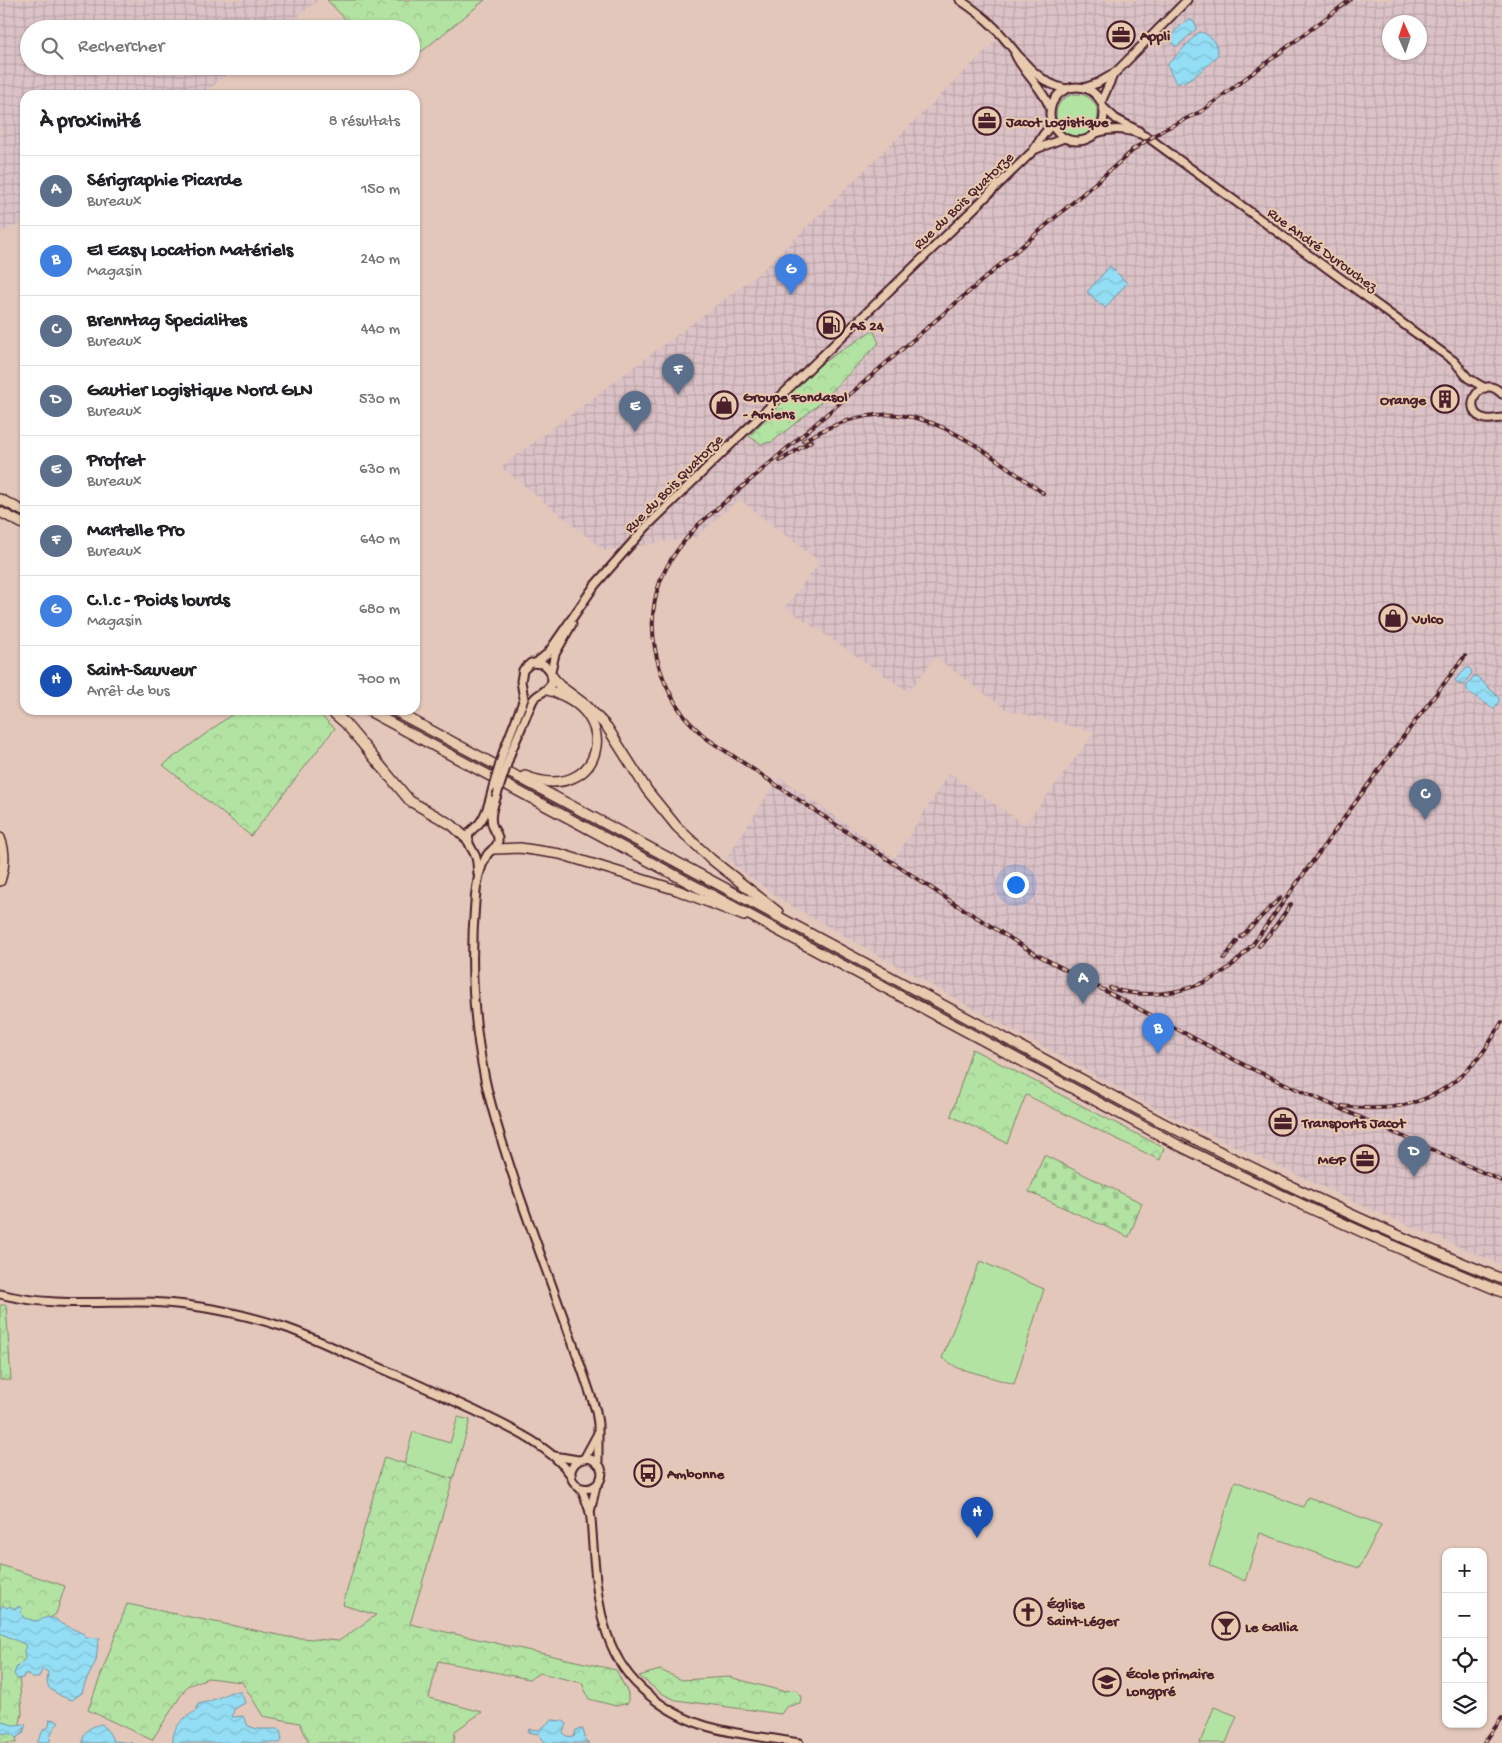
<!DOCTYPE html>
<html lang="fr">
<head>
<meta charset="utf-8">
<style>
	:root { --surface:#fff; --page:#f2f2f2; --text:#202124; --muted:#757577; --line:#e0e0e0; --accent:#4a1f2b }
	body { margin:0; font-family:"Gochi Hand",sans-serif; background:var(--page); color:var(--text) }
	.controls { position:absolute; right:15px; bottom:15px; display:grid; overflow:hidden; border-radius:10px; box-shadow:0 1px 4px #0004 }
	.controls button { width:45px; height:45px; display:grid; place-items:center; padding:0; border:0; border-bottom:1px solid var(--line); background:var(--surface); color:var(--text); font:25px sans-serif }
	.compass { position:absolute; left:1382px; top:15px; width:45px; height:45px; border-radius:50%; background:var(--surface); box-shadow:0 1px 4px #0004; rotate:357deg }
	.you { position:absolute; left:1015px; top:884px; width:18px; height:18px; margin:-12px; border:4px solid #fff; border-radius:50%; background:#1a73e8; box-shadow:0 0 0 8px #1a73e833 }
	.badge { display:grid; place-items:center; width:32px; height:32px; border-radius:50%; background:var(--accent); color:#fff; font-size:16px; font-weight:700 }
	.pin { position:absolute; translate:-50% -41px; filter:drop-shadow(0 1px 2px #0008) }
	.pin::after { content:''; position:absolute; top:26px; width:18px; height:15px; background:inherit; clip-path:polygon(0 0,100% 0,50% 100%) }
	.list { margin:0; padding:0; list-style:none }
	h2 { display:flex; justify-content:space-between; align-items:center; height:65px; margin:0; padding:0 20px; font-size:21px }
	h2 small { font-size:16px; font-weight:400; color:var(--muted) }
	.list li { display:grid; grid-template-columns:32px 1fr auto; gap:15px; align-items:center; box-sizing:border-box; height:70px; padding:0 20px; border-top:1px solid var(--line) }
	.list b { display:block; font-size:19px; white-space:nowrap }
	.list p { margin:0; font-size:16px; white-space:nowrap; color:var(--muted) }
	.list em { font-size:16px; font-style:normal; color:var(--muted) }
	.icon { flex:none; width:28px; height:28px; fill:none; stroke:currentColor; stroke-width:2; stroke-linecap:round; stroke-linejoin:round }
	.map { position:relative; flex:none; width:1502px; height:1743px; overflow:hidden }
	.search { position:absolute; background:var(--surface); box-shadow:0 1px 4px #0004; left:20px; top:20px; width:400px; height:55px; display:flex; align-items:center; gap:12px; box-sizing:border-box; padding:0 18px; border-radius:28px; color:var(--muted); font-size:19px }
	.panel { position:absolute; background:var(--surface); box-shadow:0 1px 4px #0004; left:20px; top:90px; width:400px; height:625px; border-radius:15px }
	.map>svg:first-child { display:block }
</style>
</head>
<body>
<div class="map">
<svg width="1502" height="1743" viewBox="0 0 1502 1743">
	<defs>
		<pattern id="industrial-grid" width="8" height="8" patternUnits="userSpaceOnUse" patternTransform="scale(1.25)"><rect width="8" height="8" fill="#dbc2c7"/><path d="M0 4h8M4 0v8" fill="none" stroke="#bda6ab"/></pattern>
		<pattern id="forest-crowns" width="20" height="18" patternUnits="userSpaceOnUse" patternTransform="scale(1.25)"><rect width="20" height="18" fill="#b3e3a3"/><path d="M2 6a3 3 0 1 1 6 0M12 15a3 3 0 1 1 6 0" fill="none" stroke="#9bc28c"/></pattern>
		<pattern id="cemetery-stones" width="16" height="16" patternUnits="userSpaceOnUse" patternTransform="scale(1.25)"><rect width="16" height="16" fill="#b3e3a3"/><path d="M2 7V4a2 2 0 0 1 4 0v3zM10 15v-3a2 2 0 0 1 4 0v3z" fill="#9bc28c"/></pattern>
		<pattern id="water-waves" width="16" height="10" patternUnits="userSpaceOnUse" patternTransform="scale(1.25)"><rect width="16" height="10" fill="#93def4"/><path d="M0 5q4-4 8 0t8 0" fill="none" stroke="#80bed1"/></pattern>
	</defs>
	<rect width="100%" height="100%" fill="#e2c7ba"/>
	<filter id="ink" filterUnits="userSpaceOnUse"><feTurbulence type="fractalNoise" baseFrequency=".02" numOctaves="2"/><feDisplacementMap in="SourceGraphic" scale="10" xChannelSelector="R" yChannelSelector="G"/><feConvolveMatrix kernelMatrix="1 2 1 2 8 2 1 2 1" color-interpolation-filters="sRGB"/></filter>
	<g filter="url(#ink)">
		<!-- industrial -->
		<g fill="url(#industrial-grid)" fill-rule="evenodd">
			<path d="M0,0H318L283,29H29V66H237L202,95H25V221L0,233Z"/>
			<path d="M967,0H1502V1265L1366,1207L1168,1115L958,1000L783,901L726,859L779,777L895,858L949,773L1025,825L1095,732L1007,710L935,657L909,692L785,607L820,562L739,499L696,537L605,551L501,467L762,271L1007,30ZM1390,22H1420V52H1390Z"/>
		</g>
		<!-- green -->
		<g fill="#b3e3a3" stroke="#7e8167">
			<circle cx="1077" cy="115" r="21"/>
			<path d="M980,1261L1044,1289L1014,1384L958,1368L942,1358Z"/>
			<path d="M458,1417L470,1420L453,1479L404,1464L413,1432L450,1443Z"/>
			<path d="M1235,1481L1303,1507L1308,1497L1381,1525L1359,1568L1260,1533L1245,1581L1209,1565Z"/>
			<path d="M1214,1707L1237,1716L1226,1743H1200Z"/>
		</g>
		<!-- forest -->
		<g fill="url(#forest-crowns)" stroke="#7e8167">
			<path d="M327,0H485L411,60V29H355Z"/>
			<path d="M873,330L879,343L818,405L772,442L761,444L749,436L816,367Z"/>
			<path d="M238,710H314L335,728L251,836L163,765Z"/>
			<path d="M972,1049L1164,1148L1160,1160L1026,1095L1007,1143L951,1116Z"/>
			<path d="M0,1305H6L11,1380H0Z"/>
			<path d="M384,1457L453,1479L410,1624L616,1670L628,1693V1703L616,1706L589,1699L582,1683L540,1673L529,1679L438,1661L429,1698L482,1712L455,1731L454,1743H309L300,1723L263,1716L242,1682L208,1678L187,1686L152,1740L88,1710L127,1604L288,1637L339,1641L376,1615L343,1605Z"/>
			<path d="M0,1565L65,1586L56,1614L40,1625L19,1674L22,1713L16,1743H0Z"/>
			<path d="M660,1670L682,1680L729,1677L782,1691L797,1690L801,1697L800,1703L786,1707L781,1714L676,1700L661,1693L639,1676Z"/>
		</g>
		<!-- cemetery -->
		<path fill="url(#cemetery-stones)" stroke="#7e8167" d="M1044,1155L1142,1203L1129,1237L1029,1192Z"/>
		<!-- water -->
		<g fill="url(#water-waves)" stroke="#7692a4">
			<path d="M1187,20H1192L1196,25V29L1178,46H1175L1170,40V36Z"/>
			<path d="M1199,32C1209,32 1218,45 1218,54C1212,63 1187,85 1176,83L1168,67V64Z"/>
			<path d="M1110,266L1127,283L1105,308L1087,292Z"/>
			<path d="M1468,667L1471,670L1472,673L1463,685L1458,683L1455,680Z"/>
			<path d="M1474,676L1478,677L1499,698V701L1494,709L1467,691V685Z"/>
			<path d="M3,1605L7,1608L10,1606L15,1609L19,1606L22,1609L20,1611L24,1618L36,1621L48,1617L56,1619L60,1623L84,1634L86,1637L100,1638L98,1643L96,1661L85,1683L82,1693L72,1700L61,1696L49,1688L47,1682L48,1672L43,1669L38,1678H32L27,1674H24L23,1678L17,1679L14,1674L16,1668L25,1659L24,1651L26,1645L0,1633V1609Z"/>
			<path d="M231,1692H241L245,1703L234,1709L232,1717L243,1716L248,1726L257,1729H280L282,1740L280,1743H173C172,1727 183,1718 196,1711L198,1704C209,1702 221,1697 231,1692Z"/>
			<path d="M50,1719L55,1720L59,1723C53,1727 50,1735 50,1742L37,1743L44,1729L49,1727Z"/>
			<path d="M0,1720L12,1725L26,1724L23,1733L16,1738L10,1734L0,1733Z"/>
			<path d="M552,1720L563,1721L567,1724L563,1732L566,1736L574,1737L576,1730L583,1729L586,1742L590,1743H545L539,1734L528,1732L529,1729L539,1730Z"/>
			<path d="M102,1724L110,1734L113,1741L132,1743H83C82,1731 91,1726 102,1724Z"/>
		</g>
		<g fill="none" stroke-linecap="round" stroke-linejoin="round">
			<!-- secondary casing -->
			<g stroke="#4a1f2b" stroke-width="11">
				<g id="secondary">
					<path d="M960,0C972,8 984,17 994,27C1015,48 1033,83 1066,89"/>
					<path d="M1015,54C1024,74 1043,88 1050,108"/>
					<circle cx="1077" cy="114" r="27"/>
					<path d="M1084,88L1098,83L1115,73L1187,0"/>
					<path d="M1101,102L1114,73"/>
					<path d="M1104,108L1116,119L1139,131"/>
					<path d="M1096,133C1114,127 1132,129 1149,138L1454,361L1468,378L1485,388"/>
					<path d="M1034,150L1064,138"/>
					<path d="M1502,394C1480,370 1458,414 1486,419C1491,420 1497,418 1502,418"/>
					<path d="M537,662L548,653L595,585L646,527L1033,151L1043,135L1052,124"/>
					<path d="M551,671L555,654L572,624"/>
					<path d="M504,750L524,699L521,681L523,670L531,663L543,664C551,669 556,680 548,688C543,693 537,694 533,700L511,752"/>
					<path d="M496,798C493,807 489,818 493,827C495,832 499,835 498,841C497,848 490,850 487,855C479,869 476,886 475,902C470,960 473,1022 485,1079C493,1117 506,1154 518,1191C543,1264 572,1337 596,1411L598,1424V1464"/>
					<path d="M478,874C477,868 478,861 475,855C473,850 469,846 468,840C468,829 477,828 481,821C488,811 490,799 493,787"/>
					<path d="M0,1294C46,1306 93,1302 139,1302C159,1302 180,1304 200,1307C228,1311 256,1318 284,1327C307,1335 328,1345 350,1355C391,1372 431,1390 471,1409C504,1425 550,1445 571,1475"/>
					<path d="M554,1456L578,1460"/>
					<path d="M584,1459L597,1435"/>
					<path d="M579,1487C599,1495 611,1469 593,1460C584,1455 572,1462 571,1472C570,1482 577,1484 582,1491C585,1497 588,1506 590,1512C592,1523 592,1535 593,1546C597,1597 601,1652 642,1689C691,1734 738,1732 799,1743"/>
					<path d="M590,1512L596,1486"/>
				</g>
			</g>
			<!-- highway casing -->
			<g stroke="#4a1f2b" stroke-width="12">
				<g id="highway">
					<path d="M0,499L25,512"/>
					<path d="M0,512L25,525"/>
					<path d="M552,676L559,685L586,705L607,727L647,790L677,827L711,859L778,912"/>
					<path d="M330,710L345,723L410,801L452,825L468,840"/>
					<path d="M367,710L1178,1145C1285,1198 1392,1247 1502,1292"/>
					<path d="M393,710L1165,1124C1275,1180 1387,1233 1502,1279"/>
					<path d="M525,776C601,806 628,711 547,690"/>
					<path d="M0,838C6,853 5,866 0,881"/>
					<path d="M494,849L520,848L560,854L677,890L744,916"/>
				</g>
			</g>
			<!-- secondary -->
			<use href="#secondary" stroke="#e8cbaf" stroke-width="7"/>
			<!-- highway -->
			<use href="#highway" stroke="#e8cbaf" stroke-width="9"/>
			<!-- rail casing -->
			<g stroke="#4a1f2b" stroke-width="4">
				<g id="rail">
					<path d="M1137,147L698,525C683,542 668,560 660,582C644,626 656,676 682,713C688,722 698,730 706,738L949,900L1034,953L1250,1068L1502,1181"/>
					<path d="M1132,150L1163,130L1202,111L1350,0"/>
					<path d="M803,441C905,381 960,434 1043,493"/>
					<path d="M780,461L811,441"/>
					<path d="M1241,937L1280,898"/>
					<path d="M1259,946L1275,927L1291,904"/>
					<path d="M1224,959L1237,941"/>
					<path d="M1110,988C1150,1001 1199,992 1231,966C1239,960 1246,951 1253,944L1394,749L1465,656"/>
					<path d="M1342,1106C1398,1114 1442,1102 1479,1057C1488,1047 1495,1033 1502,1022"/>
					<path d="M1484,1743L1502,1718"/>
				</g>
			</g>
			<!-- rail -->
			<use href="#rail" stroke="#e8cbaf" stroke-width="2" stroke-dasharray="5.5" stroke-linecap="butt"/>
			<!-- secondary-bridge casing -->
			<g stroke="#4a1f2b" stroke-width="11" stroke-linecap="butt">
				<g id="secondary-bridge">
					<path d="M493,787L504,750"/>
					<path d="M496,798L511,752"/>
				</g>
			</g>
			<!-- secondary-bridge -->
			<use href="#secondary-bridge" stroke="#e8cbaf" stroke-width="7"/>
		</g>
	</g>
	<!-- icons -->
	<defs>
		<g id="office-ring" transform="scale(1.4375)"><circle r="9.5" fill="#e8cbaf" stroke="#4a1f2b" stroke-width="1.5"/><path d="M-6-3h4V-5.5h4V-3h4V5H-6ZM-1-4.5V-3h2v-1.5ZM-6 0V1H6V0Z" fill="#4a1f2b"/></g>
		<g id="fuel-ring" transform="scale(1.4375)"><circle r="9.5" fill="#e8cbaf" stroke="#4a1f2b" stroke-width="1.5"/><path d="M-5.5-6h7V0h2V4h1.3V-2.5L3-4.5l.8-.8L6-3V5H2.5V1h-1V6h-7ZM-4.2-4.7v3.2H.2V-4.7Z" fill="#4a1f2b"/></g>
		<g id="building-ring" transform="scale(1.4375)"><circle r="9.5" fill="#e8cbaf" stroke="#4a1f2b" stroke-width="1.5"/><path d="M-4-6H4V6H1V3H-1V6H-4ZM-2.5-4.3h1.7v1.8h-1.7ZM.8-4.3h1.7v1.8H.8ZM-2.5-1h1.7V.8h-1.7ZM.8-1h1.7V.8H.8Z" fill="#4a1f2b"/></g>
		<g id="shop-ring" transform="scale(1.4375)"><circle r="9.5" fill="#e8cbaf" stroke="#4a1f2b" stroke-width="1.5"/><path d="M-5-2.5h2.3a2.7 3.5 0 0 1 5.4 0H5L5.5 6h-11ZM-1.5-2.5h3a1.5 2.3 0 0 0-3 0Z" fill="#4a1f2b"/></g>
		<g id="bus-ring" transform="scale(1.4375)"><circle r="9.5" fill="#e8cbaf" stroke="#4a1f2b" stroke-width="1.5"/><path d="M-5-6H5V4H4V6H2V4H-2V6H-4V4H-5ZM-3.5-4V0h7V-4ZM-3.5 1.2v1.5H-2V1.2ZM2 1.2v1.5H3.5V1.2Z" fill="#4a1f2b"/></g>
		<g id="church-ring" transform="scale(1.4375)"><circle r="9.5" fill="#e8cbaf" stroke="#4a1f2b" stroke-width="1.5"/><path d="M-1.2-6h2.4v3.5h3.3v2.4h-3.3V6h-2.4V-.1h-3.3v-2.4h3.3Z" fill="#4a1f2b"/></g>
		<g id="bar-ring" transform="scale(1.4375)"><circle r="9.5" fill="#e8cbaf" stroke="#4a1f2b" stroke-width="1.5"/><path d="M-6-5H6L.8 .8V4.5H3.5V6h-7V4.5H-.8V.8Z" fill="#4a1f2b"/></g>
		<g id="school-ring" transform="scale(1.4375)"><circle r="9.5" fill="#e8cbaf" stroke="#4a1f2b" stroke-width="1.5"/><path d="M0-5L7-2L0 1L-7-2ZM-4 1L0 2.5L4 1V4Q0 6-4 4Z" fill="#4a1f2b"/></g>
	</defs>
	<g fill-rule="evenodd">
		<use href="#office-ring" x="1121" y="35"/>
		<use href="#office-ring" x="987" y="121"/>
		<use href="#fuel-ring" x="831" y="325"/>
		<use href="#building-ring" x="1445" y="399"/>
		<use href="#shop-ring" x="724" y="405"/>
		<use href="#shop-ring" x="1393" y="618"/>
		<use href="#office-ring" x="1283" y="1122"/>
		<use href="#office-ring" x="1365" y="1159"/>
		<use href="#bus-ring" x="648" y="1473"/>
		<use href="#church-ring" x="1028" y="1612"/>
		<use href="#bar-ring" x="1226" y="1626"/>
		<use href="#school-ring" x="1107" y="1682"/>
	</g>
	<g text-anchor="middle" stroke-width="4" stroke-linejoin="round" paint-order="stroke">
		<!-- poi labels -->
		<g font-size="15" font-weight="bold" fill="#4a1f2b" stroke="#e8cbaf" text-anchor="start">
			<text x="1140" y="40">Appli</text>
			<text x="1006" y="126">Jacot Logistique</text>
			<text x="850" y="330">AS 24</text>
			<text x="743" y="401">Groupe Fondasol<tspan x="743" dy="17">- Amiens</tspan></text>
			<text x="1426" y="404" text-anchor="end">Orange</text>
			<text x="1412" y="623">Vulco</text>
			<text x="1302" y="1127">Transports Jacot</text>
			<text x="1346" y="1164" text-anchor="end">MGP</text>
			<text x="667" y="1478">Ambonne</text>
			<text x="1047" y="1608">Église<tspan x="1047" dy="17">Saint-Léger</tspan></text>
			<text x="1245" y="1631">Le Gallia</text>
			<text x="1126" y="1678">École primaire<tspan x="1126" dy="17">Longpré</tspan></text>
		</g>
		<!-- street labels -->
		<g font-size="15" fill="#4a1f2b" stroke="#e8cbaf">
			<text transform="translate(963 200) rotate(-44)" y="5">Rue du Bois Quatorze</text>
			<text transform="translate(1323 249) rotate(36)" y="5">Rue André Durouchez</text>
			<text transform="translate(673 483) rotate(-45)" y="5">Rue du Bois Quatorze</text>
		</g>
	</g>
</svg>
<div class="controls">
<button>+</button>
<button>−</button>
<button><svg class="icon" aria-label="locate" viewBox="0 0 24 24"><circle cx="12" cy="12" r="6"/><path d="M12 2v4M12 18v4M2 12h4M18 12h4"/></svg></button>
<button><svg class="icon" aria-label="layers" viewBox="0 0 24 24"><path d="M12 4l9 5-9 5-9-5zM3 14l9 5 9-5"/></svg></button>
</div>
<svg class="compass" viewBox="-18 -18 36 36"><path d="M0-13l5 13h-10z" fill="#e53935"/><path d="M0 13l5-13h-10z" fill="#757577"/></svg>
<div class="you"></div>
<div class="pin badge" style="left:1083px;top:1004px;background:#5c6f8a">A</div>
<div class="pin badge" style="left:1158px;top:1054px;background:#3f7fe0">B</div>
<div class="pin badge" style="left:1425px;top:820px;background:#5c6f8a">C</div>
<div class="pin badge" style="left:1414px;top:1177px;background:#5c6f8a">D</div>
<div class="pin badge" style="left:635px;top:432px;background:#5c6f8a">E</div>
<div class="pin badge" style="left:678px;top:395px;background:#5c6f8a">F</div>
<div class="pin badge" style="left:791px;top:295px;background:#3f7fe0">G</div>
<div class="pin badge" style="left:977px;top:1538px;background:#1a4fb4">H</div>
<div class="search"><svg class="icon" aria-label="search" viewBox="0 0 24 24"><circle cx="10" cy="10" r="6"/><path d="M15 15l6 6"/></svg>Rechercher</div>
<section class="panel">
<h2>À proximité<small>8 résultats</small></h2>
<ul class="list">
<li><span class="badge" style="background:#5c6f8a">A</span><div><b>Sérigraphie Picarde</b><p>Bureaux</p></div><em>150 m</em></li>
<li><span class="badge" style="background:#3f7fe0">B</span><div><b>El Easy Location Matériels</b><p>Magasin</p></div><em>240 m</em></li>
<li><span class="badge" style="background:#5c6f8a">C</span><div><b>Brenntag Specialites</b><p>Bureaux</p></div><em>440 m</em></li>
<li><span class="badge" style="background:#5c6f8a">D</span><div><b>Gautier Logistique Nord GLN</b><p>Bureaux</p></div><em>530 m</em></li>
<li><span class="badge" style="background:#5c6f8a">E</span><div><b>Profret</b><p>Bureaux</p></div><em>630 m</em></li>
<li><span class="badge" style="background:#5c6f8a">F</span><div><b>Martelle Pro</b><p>Bureaux</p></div><em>640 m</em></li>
<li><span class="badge" style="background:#3f7fe0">G</span><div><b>C.l.c - Poids lourds</b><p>Magasin</p></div><em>680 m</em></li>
<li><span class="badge" style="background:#1a4fb4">H</span><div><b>Saint-Sauveur</b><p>Arrêt de bus</p></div><em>700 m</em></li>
</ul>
</section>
</div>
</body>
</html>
